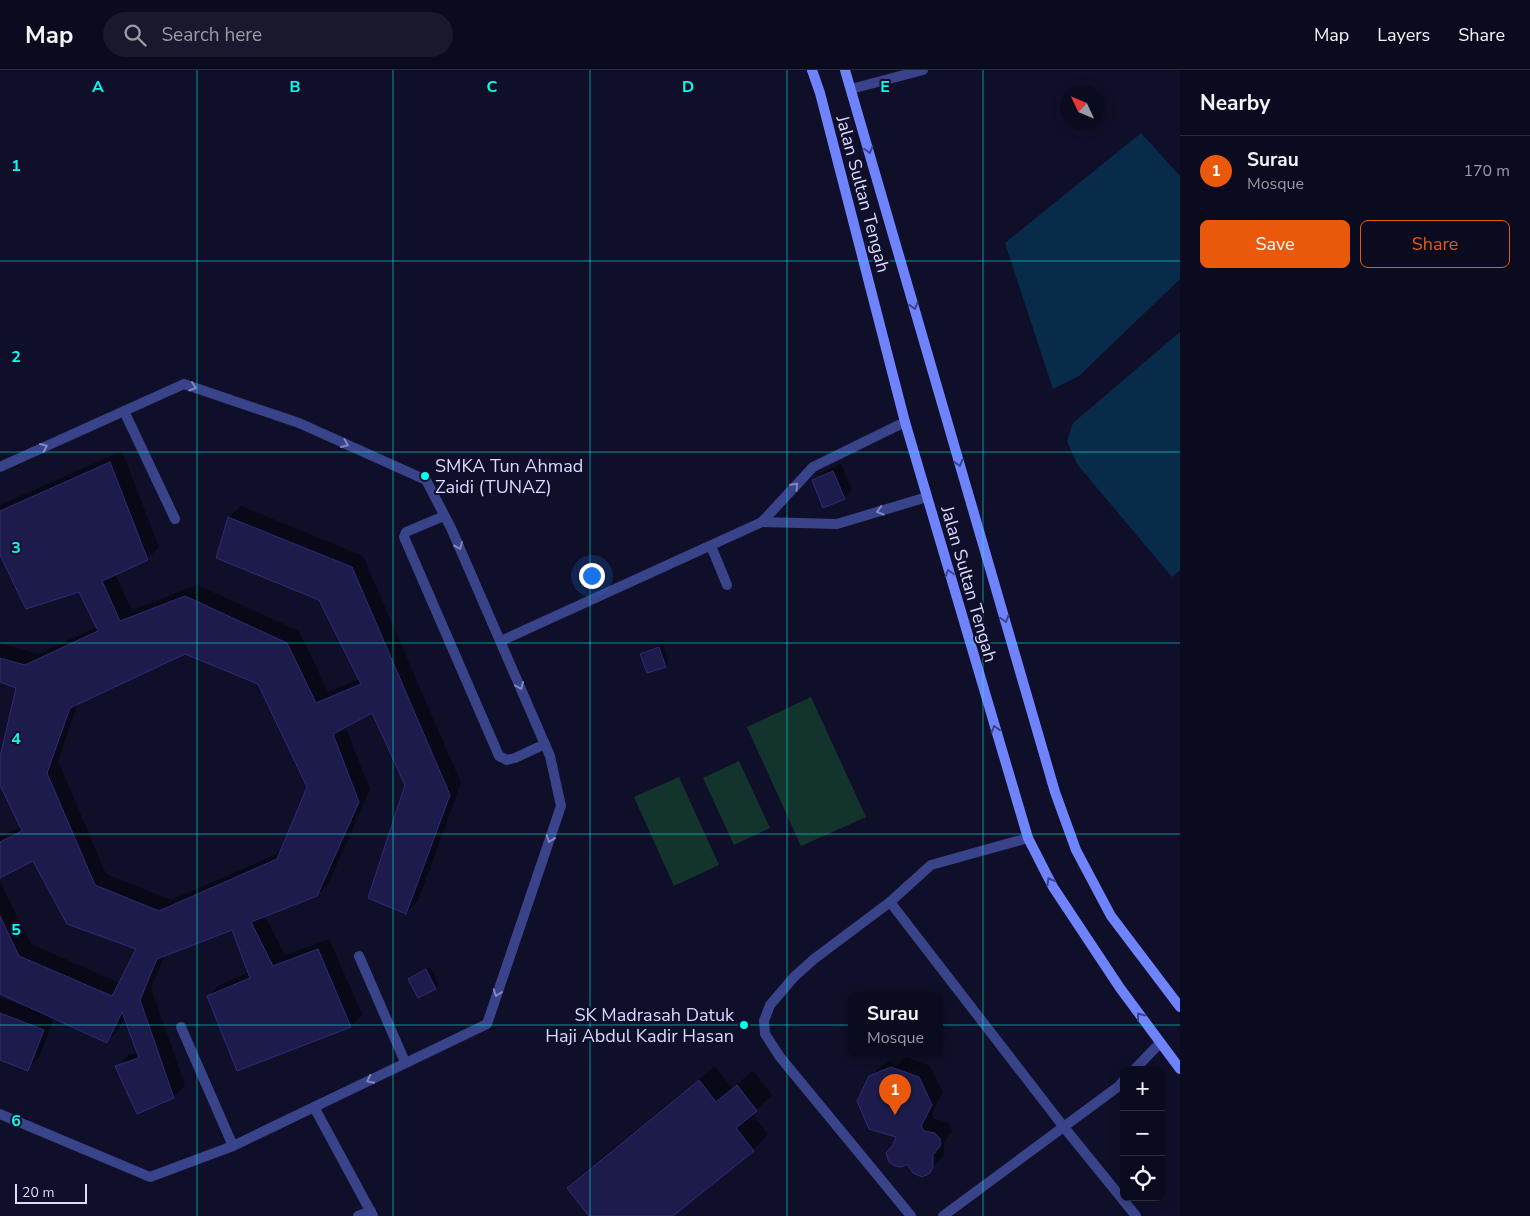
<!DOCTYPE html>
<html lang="en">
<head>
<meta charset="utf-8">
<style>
	:root { --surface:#0b0b20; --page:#19192d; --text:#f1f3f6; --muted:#9a9ba5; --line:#2b2b3e; --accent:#ea580c }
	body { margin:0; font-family:"Nunito Sans",sans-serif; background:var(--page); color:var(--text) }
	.controls { position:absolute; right:15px; bottom:15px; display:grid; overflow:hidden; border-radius:8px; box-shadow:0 2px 12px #0003 }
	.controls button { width:45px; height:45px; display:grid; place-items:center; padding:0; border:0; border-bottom:1px solid var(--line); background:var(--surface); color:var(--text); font:25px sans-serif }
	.compass { position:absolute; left:1060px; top:15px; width:45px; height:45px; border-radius:50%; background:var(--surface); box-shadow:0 2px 12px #0003; rotate:314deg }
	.scale { position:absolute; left:15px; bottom:12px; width:72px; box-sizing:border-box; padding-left:5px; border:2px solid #d8daff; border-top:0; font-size:14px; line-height:18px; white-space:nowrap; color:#d8daff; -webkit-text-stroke:4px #0f0f2a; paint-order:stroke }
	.you { position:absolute; left:591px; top:505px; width:18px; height:18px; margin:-12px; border:4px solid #fff; border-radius:50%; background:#1a73e8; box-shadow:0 0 0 8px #1a73e833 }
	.badge { display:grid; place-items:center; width:32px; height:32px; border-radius:50%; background:var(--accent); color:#fff; font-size:16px; font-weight:700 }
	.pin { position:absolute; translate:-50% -41px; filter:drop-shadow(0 1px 2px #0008) }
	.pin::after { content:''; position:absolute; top:26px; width:18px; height:15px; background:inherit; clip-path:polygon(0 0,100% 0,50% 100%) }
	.popup { position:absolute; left:848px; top:922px; width:95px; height:65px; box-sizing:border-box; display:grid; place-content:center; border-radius:8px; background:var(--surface); filter:drop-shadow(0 1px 4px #0005); font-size:16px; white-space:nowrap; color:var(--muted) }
	.popup b { font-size:19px; color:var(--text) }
	.popup::after { content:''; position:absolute; left:50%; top:100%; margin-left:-10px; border:10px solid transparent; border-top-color:var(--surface) }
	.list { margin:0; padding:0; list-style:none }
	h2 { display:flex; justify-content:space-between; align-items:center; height:65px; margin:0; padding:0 20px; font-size:21px }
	h2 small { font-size:16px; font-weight:400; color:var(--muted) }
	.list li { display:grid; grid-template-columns:32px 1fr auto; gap:15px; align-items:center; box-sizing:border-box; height:70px; padding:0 20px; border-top:1px solid var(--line) }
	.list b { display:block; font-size:19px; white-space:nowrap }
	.list p { margin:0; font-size:16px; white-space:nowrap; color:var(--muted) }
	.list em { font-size:16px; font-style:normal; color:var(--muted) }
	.actions { display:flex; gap:10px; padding:15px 20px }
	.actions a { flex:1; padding:11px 0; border:1px solid var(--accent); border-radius:8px; text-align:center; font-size:18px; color:var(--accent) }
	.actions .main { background:var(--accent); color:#fff }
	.icon { flex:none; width:28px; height:28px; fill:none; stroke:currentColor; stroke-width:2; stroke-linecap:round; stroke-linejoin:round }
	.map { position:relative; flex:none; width:1180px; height:1146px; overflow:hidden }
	header { display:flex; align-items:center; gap:30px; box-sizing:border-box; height:70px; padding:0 25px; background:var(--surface); border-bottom:1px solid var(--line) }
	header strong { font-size:24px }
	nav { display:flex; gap:28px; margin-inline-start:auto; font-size:18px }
	.search { width:350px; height:45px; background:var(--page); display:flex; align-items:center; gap:12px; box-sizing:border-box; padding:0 18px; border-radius:28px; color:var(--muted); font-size:19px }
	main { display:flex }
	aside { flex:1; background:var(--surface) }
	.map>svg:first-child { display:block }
</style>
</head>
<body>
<header>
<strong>Map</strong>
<div class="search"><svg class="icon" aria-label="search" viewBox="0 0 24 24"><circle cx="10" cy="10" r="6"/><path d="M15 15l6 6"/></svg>Search here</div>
<nav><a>Map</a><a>Layers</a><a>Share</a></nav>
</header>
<main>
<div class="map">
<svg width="1180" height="1146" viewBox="0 0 1180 1146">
	<rect width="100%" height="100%" fill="#0f0f2a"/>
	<!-- green -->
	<g fill="#12342d">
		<path d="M811,627L866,747L801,776L747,657Z"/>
		<path d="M739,691L770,758L734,775L703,708Z"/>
		<path d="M679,707L719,795L674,816L634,727Z"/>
	</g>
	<!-- water -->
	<g fill="#082b4a">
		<path d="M1141,63L1180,106V209L1079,306L1053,319L1005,173Z"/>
		<path d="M1180,262V500L1172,507L1077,394L1067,371L1073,353Z"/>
	</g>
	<!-- shadow -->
	<g fill="#0007" fill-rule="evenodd">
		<path d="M122,381L159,477L147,489L115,504L132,540L197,515L299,561L328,622L359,609L320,529L217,488L229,447L241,436L363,486L461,713L418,831L406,843L407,715L373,641L345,656L370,719L329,813L317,825L264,845L285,885L329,869L362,944L351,956L238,999L208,927L220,915L249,902L233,858L165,884L151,918L185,1015L174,1027L117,997L128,985L138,982L125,947L118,960L107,972L54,948L39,987L28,999L0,989V927L23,936L24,934L0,923V811L31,874L120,913L137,878L34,790L0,806V767L21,757L0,712V692L18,618L0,611V573L38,584L97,557L79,520L0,482V435ZM185,583L259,613L308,717L281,782L171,830L106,804L58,691L78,633Z"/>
		<path d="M841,394L852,420L844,428L813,410L821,403Z"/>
		<path d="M663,574L669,592L665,596L642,584L645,581Z"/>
		<path d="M430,897L439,914L435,918L418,926L410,909L413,906Z"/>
		<path d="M904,986L930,996L943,1022L932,1044L935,1049L947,1052L951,1057L952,1062L944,1072V1085L928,1103L895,1076L897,1067L870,1007L882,995Z"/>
		<path d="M715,996L732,1018L753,1001L772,1025L752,1044L768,1064L753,1080L671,1146H591L568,1118L584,1102Z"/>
	</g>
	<!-- building -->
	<g fill="#1c1b4b" stroke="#2e2c78" fill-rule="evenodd">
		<path d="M110,392L148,490L102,511L120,551L185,526L287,573L316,633L361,614L319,530L216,488L228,447L352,497L450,725L406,844L368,828L405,715L372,643L333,664L359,732L317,826L251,852L273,896L318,879L351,957L237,1001L207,926L250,908L232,860L157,889L140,930L174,1028L137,1044L115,996L139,988L122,942L107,973L0,924V846L19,886L112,926L136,879L67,854L33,791L0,808V772L22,761L0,715V687L16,618L0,612V588L25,595L98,561L79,522L26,539L0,485V441ZM185,584L258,614L307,717L277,789L159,841L95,815L47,703L70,638Z"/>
		<path d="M833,401L845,429L823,438L812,410Z"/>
		<path d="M659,577L666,597L647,603L640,584Z"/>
		<path d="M426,899L436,919L418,928L408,909Z"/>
		<path d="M0,943L44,960L28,1001L0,990Z"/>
		<path d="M891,997L919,1007L932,1035L921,1056L924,1061L935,1063L940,1069L941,1075L933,1085V1098L929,1104L922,1107L913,1103L907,1094L902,1097L895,1096L889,1092L886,1083L893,1075L896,1067L869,1059L857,1031L869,1006Z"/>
		<path d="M699,1010L716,1032L737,1015L757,1041L736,1058L754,1081L673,1146H589L567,1118Z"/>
	</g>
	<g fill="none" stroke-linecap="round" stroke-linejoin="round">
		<!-- service -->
		<g stroke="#39438a" stroke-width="10">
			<path d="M851,19L923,0"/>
			<path d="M124,341L175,449"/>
			<path d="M0,397L184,314L299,353L426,410L451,458L550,686L561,736L487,954L233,1076L150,1107L0,1044"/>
			<path d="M444,446L406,462L404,467L499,686L507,690L515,688L545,674"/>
			<path d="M762,452L837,454L927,427"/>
			<path d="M711,476L727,515"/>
			<path d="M501,571L762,452L813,397L905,352"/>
			<path d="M890,832L1063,1056L1136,1146"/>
			<path d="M359,886L405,992"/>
			<path d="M181,957L233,1076"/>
			<path d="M1134,1000L1160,973"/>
			<path d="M314,1037L373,1146"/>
			<path d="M358,1146L371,1141"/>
			<path d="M911,1146L780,987L765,964L764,951L770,935L794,907L814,889L890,832L931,795L1028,768"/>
			<path d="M943,1146L1119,1016L1124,1010"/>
		</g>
		<!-- secondary -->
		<g stroke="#6f83ff" stroke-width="10">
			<path d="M812,0L820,23L905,352L1028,768L1053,817L1120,918L1180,999"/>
			<path d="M845,0L1055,722L1076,780L1111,846L1180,937"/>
		</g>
	</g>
	<!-- one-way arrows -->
	<defs><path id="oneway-chevron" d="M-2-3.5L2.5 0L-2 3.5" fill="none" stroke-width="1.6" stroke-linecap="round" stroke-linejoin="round" transform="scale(1.25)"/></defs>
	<g stroke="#3a438a">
		<use href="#oneway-chevron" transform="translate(869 80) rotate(74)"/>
		<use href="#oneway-chevron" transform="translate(914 236) rotate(74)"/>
		<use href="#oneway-chevron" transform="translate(959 393) rotate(74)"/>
		<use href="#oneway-chevron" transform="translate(949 503) rotate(-106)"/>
		<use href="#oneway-chevron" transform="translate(1005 549) rotate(74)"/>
		<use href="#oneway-chevron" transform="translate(995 659) rotate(-107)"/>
		<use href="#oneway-chevron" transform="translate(1050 811) rotate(-119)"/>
		<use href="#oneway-chevron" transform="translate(1140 946) rotate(-126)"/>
	</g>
	<g stroke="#8187bf">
		<use href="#oneway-chevron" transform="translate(193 317) rotate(18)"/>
		<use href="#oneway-chevron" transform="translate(345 374) rotate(24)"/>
		<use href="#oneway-chevron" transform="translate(44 377) rotate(-24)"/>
		<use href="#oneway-chevron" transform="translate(795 416) rotate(-47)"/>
		<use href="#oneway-chevron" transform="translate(880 441) rotate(164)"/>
		<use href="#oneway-chevron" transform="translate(459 476) rotate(66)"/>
		<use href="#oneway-chevron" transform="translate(520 616) rotate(67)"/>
		<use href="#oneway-chevron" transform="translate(550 769) rotate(109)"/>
		<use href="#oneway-chevron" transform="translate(497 923) rotate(109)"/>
		<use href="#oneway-chevron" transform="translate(370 1010) rotate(154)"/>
	</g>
	<!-- grid -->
	<path fill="none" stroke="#04ffee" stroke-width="1" stroke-opacity="0.55" d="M197,0V1146M393,0V1146M590,0V1146M787,0V1146M983,0V1146M0,191H1180M0,382H1180M0,573H1180M0,764H1180M0,955H1180"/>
	<!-- markers -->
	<g fill="#04ffee" stroke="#0f0f2a" stroke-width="2">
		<circle cx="425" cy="406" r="5"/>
		<circle cx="744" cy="955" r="5"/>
	</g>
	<g text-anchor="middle" stroke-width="4" stroke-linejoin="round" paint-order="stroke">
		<!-- street labels -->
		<g font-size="18" fill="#d8daff" stroke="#0f0f2a">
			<text transform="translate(863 124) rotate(75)" y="6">Jalan Sultan Tengah</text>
			<text transform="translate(969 514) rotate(74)" y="6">Jalan Sultan Tengah</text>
		</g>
		<!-- poi labels -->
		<g font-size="18" fill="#d8daff" stroke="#0f0f2a" text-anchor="start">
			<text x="435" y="402">SMKA Tun Ahmad<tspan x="435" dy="21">Zaidi (TUNAZ)</tspan></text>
			<text x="734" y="951" text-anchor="end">SK Madrasah Datuk<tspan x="734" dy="21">Haji Abdul Kadir Hasan</tspan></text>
		</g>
	</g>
	<g font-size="16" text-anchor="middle" font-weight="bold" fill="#04ffee" stroke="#0f0f2a" stroke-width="4" stroke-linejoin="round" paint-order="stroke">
		<text x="98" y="22">A</text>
		<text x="295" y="22">B</text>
		<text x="492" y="22">C</text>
		<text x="688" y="22">D</text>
		<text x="885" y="22">E</text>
		<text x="16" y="101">1</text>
		<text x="16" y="292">2</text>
		<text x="16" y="483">3</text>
		<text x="16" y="674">4</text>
		<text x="16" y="865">5</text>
		<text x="16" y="1056">6</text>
	</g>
</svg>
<div class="controls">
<button>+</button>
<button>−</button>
<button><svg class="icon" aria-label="locate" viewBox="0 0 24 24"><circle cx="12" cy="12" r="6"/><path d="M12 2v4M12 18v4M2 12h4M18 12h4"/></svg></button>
</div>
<svg class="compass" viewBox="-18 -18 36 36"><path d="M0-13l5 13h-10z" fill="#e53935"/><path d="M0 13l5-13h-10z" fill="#9a9ba5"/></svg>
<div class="scale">20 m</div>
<div class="you"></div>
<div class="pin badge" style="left:895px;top:1045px">1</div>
<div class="popup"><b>Surau</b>Mosque</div>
</div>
<aside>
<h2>Nearby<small></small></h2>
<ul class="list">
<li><span class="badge">1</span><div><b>Surau</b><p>Mosque</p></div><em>170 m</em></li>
</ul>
<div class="actions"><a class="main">Save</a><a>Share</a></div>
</aside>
</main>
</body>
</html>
